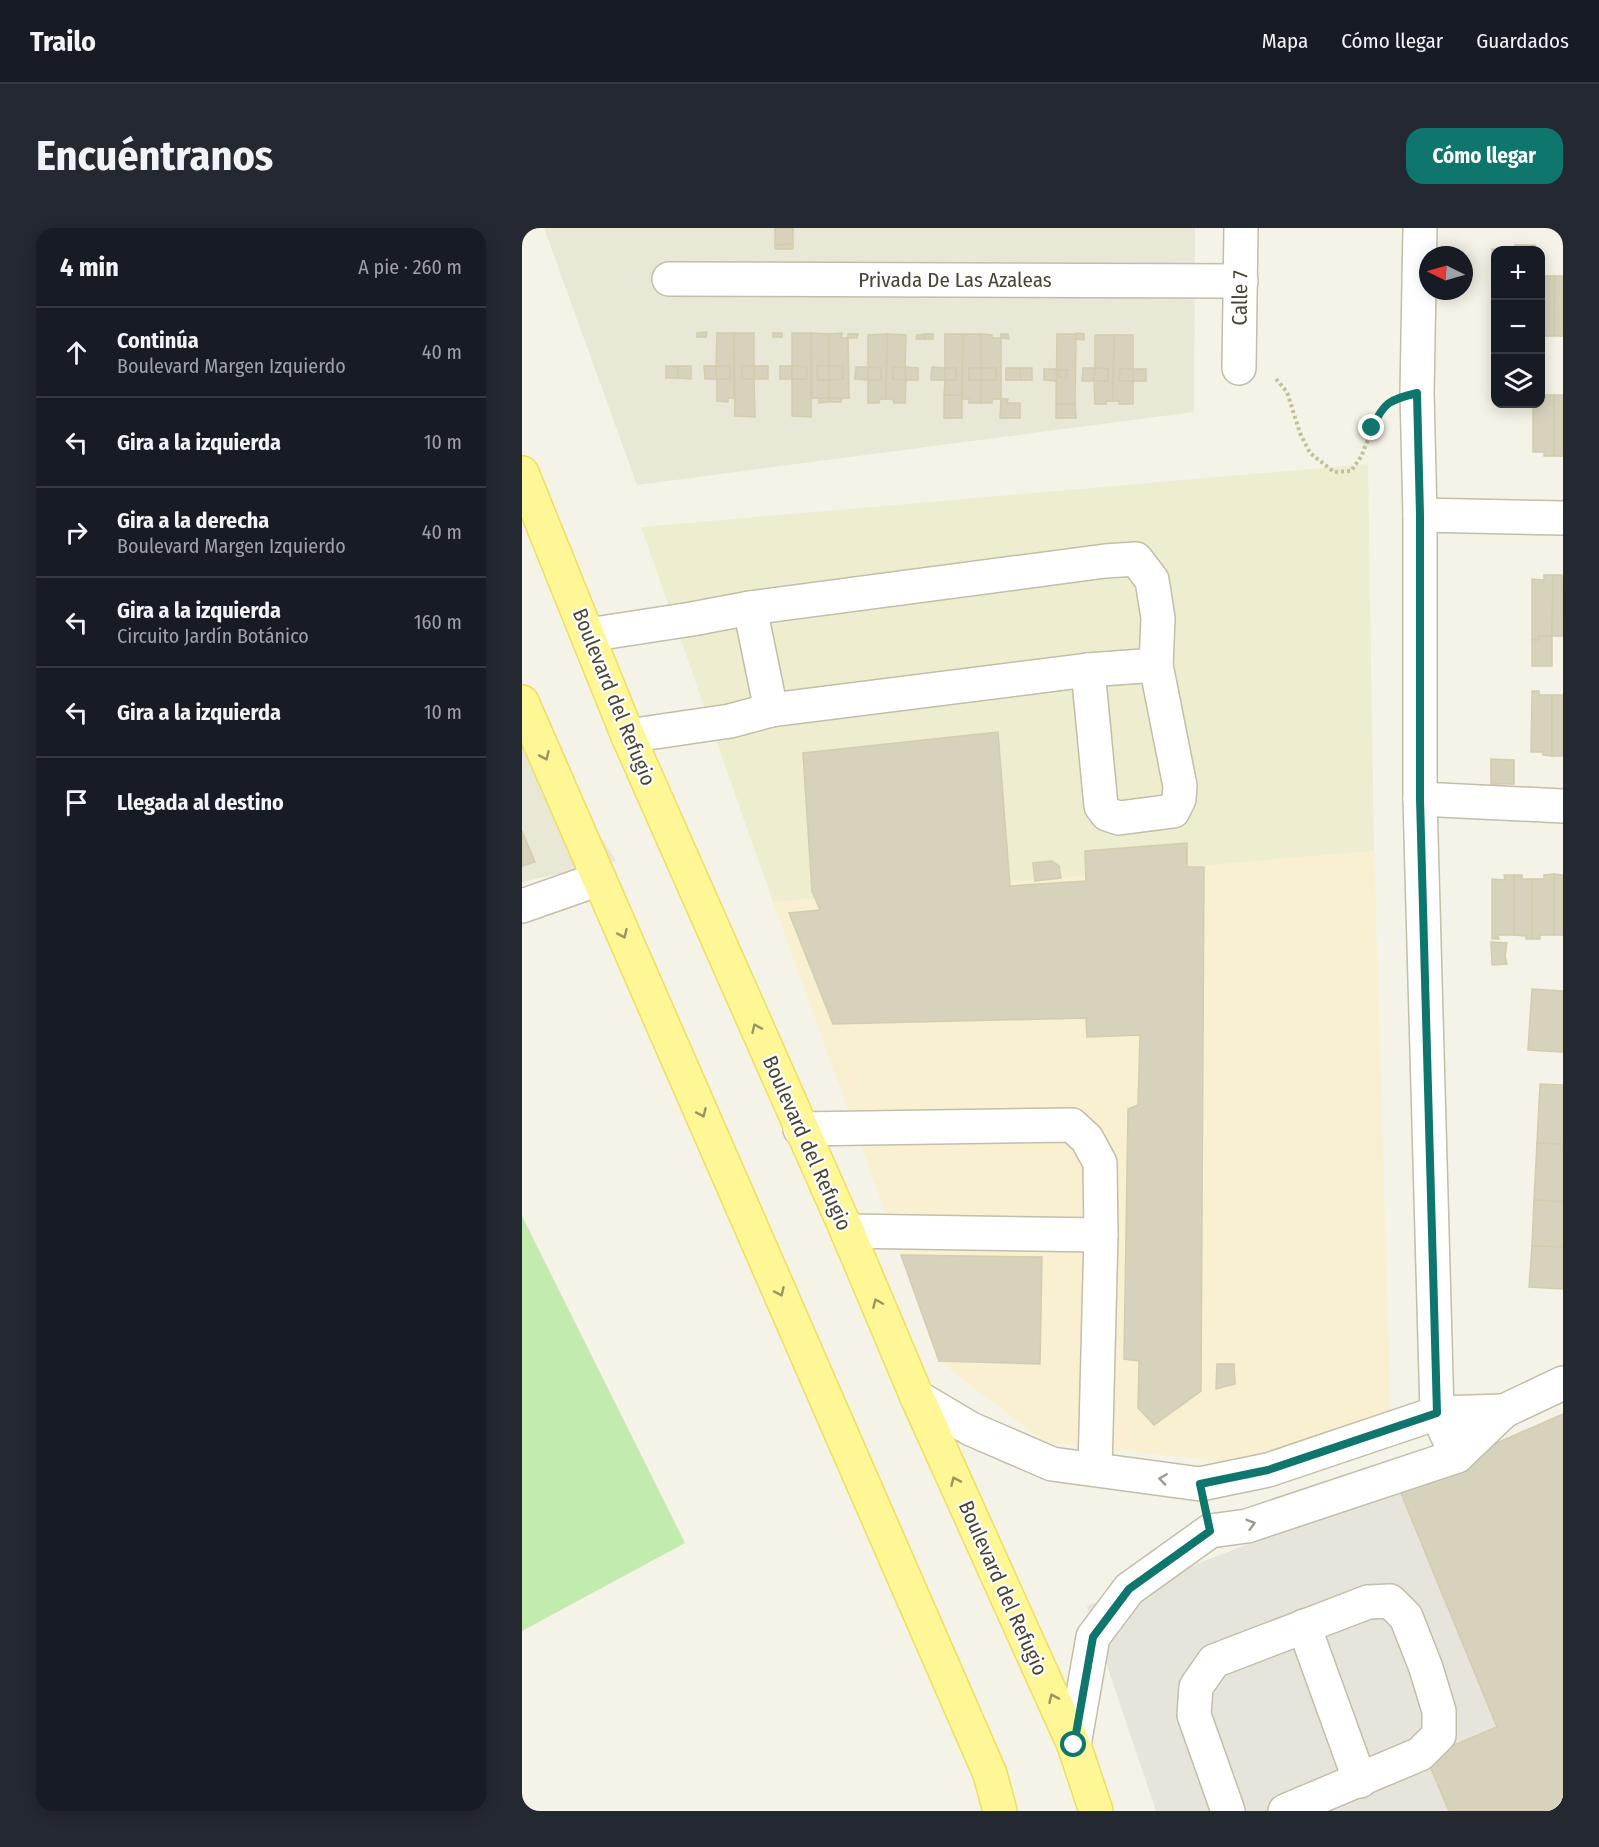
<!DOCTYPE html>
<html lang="es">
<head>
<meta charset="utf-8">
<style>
	:root { --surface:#171b24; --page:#242831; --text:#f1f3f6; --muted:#9ea1a6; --line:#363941; --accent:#0f766e }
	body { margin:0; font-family:"Fira Sans Condensed",sans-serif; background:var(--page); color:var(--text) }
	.controls { position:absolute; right:18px; top:18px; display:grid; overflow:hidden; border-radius:12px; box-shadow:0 3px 15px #0003 }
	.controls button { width:54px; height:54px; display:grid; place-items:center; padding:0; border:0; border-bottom:2px solid var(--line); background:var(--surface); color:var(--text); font:30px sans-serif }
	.compass { position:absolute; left:897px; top:18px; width:54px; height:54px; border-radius:50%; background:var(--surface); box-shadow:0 3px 15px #0003; rotate:275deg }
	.stop { position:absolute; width:18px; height:18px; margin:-14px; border:4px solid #0f766e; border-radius:50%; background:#fff }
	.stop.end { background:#0f766e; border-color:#fff; box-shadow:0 2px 6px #0008 }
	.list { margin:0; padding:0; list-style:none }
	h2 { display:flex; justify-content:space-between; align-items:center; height:78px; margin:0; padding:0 24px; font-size:26px }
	h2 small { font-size:20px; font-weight:400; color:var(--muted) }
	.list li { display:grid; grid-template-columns:39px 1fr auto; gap:18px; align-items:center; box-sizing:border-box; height:90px; padding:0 24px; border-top:2px solid var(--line) }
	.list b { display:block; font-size:22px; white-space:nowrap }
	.list p { margin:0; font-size:20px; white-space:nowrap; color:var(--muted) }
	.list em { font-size:20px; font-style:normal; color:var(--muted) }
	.icon { flex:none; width:33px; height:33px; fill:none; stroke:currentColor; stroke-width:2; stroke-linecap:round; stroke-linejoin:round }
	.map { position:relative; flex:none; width:1041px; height:1583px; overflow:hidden; border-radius:18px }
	header { display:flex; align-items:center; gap:36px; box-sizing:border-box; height:84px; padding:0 30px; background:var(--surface); border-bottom:2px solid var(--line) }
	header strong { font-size:28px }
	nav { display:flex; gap:33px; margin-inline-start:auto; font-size:21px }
	.intro { display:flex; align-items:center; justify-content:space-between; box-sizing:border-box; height:144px; padding:0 36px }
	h1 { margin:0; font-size:42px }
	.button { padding:15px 27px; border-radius:18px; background:var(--accent); color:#fff; font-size:21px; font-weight:700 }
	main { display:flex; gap:36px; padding:0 36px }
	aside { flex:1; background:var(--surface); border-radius:18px; box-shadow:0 3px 15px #0003 }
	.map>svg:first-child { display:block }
</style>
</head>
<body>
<header>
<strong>Trailo</strong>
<nav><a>Mapa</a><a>Cómo llegar</a><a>Guardados</a></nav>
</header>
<div class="intro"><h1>Encuéntranos</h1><a class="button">Cómo llegar</a></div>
<main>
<aside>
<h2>4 min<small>A pie · 260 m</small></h2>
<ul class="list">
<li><svg class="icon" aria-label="ahead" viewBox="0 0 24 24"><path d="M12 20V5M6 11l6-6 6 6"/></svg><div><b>Continúa</b><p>Boulevard Margen Izquierdo</p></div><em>40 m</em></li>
<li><svg class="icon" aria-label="left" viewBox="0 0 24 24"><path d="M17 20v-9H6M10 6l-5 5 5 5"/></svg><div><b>Gira a la izquierda</b></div><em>10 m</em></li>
<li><svg class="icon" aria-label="right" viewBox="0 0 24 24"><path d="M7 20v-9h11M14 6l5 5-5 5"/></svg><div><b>Gira a la derecha</b><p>Boulevard Margen Izquierdo</p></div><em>40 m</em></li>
<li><svg class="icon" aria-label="left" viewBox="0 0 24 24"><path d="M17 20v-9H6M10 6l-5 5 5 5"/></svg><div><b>Gira a la izquierda</b><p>Circuito Jardín Botánico</p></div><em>160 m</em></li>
<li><svg class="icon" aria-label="left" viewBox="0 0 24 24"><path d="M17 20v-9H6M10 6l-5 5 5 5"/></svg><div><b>Gira a la izquierda</b></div><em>10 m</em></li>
<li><svg class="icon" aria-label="arrive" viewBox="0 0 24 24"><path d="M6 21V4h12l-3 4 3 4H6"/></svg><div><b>Llegada al destino</b></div></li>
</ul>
</aside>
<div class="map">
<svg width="1041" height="1583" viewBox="0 0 1041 1583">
	<rect width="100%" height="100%" fill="#f5f3e7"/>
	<!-- residential -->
	<g fill="#e9e7d5">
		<path d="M22,0H673L672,184L115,257Z"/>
		<path d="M0,483L94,633L0,654Z"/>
	</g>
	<!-- commercial -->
	<path fill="#f8f0d1" d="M852,623L869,1192L749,1239L523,1214L417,1133L251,674Z"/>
	<!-- industrial -->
	<path fill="#e7e4dc" d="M1041,1195V1583H634L565,1378Z"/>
	<!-- education -->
	<path fill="#efedd0" d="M846,236L852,623L251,674L119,299Z"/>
	<!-- green -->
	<path fill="#c2ecad" d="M0,988L163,1315L0,1403Z"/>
	<!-- building -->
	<g fill="#d7d2bb" stroke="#d3ccae" stroke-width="1.5" fill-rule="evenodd">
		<path d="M253,0H271V16L253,17Z"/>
		<path d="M271,16V21H253V17Z"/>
		<rect x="993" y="17" width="20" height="5"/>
		<path d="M970,21L993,22H974V44H970Z"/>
		<path d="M1023,48H1033L1032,108H1018V52H1023Z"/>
		<path d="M1033,48H1041V108H1032Z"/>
		<path d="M185,104L184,109H175V105Z"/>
		<path d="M195,105H212V170H206V174L195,173V151H208V138H194Z"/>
		<path d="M212,105H232V138H220V151H232L233,189L213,188Z"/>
		<rect x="251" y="105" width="9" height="4"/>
		<path d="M270,105H289V189L270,188V151H284L285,139L270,138Z"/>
		<path d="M289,105L307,106V138H295L296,152H307V170H290Z"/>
		<path d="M320,105L319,110H326L327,170H307V152L321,151V138H307V106Z"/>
		<path d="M554,105L562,106V112L553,111Z"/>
		<path d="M326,106H336L335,110H326Z"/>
		<path d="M365,106L384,107L383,139H371V151L384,152L383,175H372L371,171H364Z"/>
		<path d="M365,106L364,171H358L357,175H346V152H359V140L346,139V107Z"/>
		<rect x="403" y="106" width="8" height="5"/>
		<path d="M403,106V111H394L395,107Z"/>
		<path d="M423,106H441L440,167H422L423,152H434V140H423Z"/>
		<path d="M441,106H459V140H447V152H459V175H447V171H440Z"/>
		<path d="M459,106L470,107V110H479V171H470V175H459V152H474V140H459Z"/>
		<path d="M479,106H486L487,111L479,110Z"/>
		<path d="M535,106H554L553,176H534ZM537,142H545L544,150L537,149Z"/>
		<path d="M573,107H592L591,173H584V176H573L572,153H586V141L573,140Z"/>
		<path d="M592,107H611V141H598L597,153H611V176H597L598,173H591Z"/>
		<rect x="144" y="138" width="12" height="12"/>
		<path d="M156,138H169V151L156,150Z"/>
		<path d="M182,138H194L195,151H183Z"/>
		<path d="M194,138H208V151H195Z"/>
		<rect x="220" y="138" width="12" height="13"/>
		<rect x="232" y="138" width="14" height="13"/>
		<rect x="258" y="138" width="12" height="13"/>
		<path d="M270,138L285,139L284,151H270Z"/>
		<path d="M295,138H307V152H296Z"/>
		<path d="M307,138H321V151L307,152Z"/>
		<path d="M334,139H346V152L333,151Z"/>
		<path d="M346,139L359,140V152H346Z"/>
		<path d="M371,139H383L384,152L371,151Z"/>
		<path d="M383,139L396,140V152H384Z"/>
		<path d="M410,139L423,140V152H409Z"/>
		<rect x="423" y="140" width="11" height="12"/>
		<rect x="447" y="140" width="12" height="12"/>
		<rect x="459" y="140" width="15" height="12"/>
		<path d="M484,140H498L499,152H484Z"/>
		<path d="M498,140H510V152H499Z"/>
		<path d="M561,140H573L572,153H560Z"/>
		<path d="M573,140L586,141V153H572Z"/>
		<path d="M522,141H534L535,153L522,152Z"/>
		<path d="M598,141H611V153H597Z"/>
		<rect x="611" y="141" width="13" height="12"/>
		<path d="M537,142H545L544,150L537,149Z"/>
		<rect x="422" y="167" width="18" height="23"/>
		<path d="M1018,167H1032V228H1022V224H1011V176H1018Z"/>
		<rect x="1032" y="167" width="9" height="61"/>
		<path d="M297,170H307V174L297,175Z"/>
		<path d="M307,170H320L319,174H307Z"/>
		<path d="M479,171H486L485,175H498V190H478Z"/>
		<path d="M534,176H553L554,190H534Z"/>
		<path d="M1022,347H1031L1030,408H1017V412H1010V351L1022,352Z"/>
		<path d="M1031,347H1040L1041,408H1030Z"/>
		<path d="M1017,408H1030V438H1010V412H1017Z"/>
		<path d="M1010,463H1017V467H1030V528L1021,527V524H1009Z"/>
		<path d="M1030,467H1041V524L1040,528H1030Z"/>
		<path d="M476,504L488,658L564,653L563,623L665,615V639H682L679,1163L632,1197L616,1180L617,1133L602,1131L606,881L616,877L618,807L565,809L564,790L311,796L267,685L298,682L290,663L281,525Z"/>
		<path d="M969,531L992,532V556H969Z"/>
		<path d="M0,603L13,634L0,638Z"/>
		<path d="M530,633L537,638L539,650L513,653L511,635Z"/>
		<path d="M1032,646L1041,647V707H1032Z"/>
		<path d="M1032,646V707H1018V711H1010V651H1022V647Z"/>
		<path d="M982,647H992V707H976L977,711H970V651L983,652Z"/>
		<path d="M992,647H1000V651H1010V711H1004V708L992,707Z"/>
		<path d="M969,714L985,715L983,728L985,736L970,737Z"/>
		<path d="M1010,761L1041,763V824L1006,822Z"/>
		<path d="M1018,856L1041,857V916L1015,915Z"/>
		<path d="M1015,915L1041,916V974L1012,972Z"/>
		<path d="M1012,972L1041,974V1019L1010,1018Z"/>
		<path d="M1010,1018L1041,1019V1061L1007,1059Z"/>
		<path d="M379,1027L520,1029L518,1136L417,1133Z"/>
		<path d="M695,1136H712L713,1156L694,1161Z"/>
		<path d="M1041,1186V1583H927L904,1529L975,1499L876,1258Z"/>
	</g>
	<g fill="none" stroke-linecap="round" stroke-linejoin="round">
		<!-- minor casing -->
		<g stroke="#c1bea9" stroke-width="36">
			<g id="minor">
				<path d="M898,0L895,165L898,287V571L915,1185L935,1228"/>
				<path d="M147,51L719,53"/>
				<path d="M717,140L719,0"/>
				<path d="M898,287L1041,290"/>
				<path d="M228,380L249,482"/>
				<path d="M66,407L170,391L228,380L583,333L614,331L630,352L636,390L634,437L566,442L249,482L208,493L106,508"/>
				<path d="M566,442L579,578L585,586L597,590L651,583L657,571L658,558L634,437"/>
				<path d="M898,571L1041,578"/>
				<path d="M0,678L77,651"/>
				<path d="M278,901L550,897L565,911L578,935L579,1007L573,1241"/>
				<path d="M325,1003L579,1007"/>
				<path d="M395,1169L449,1201L530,1236L678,1256L746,1242L915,1185L982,1183"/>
				<path d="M782,1398L838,1553"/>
				<path d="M552,1517L571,1409L607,1361L688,1303L725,1298L935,1228L982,1183L1041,1155"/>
				<path d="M706,1583L672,1487L674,1459L692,1433L846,1374L868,1373L884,1389L904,1440L917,1483V1507L898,1526L763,1583"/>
			</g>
		</g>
		<!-- major casing -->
		<g stroke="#eddf5d" stroke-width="36">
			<g id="major">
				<path d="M0,245L106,508L325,1003L395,1169L552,1517L574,1583"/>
				<path d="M0,474L468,1546L478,1583"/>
			</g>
		</g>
		<!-- path -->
		<path stroke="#c4be99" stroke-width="4" stroke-dasharray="3 3" stroke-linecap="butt" d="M754,151L765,164L778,205L788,225L812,244L829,243L839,229L855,189"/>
		<!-- minor -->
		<use href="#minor" stroke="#fff" stroke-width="33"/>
		<!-- major -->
		<use href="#major" stroke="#fff796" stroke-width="33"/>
	</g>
	<!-- one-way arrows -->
	<defs><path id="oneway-chevron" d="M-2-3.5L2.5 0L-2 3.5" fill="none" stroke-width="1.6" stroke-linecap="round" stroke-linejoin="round" transform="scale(1.5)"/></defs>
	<g stroke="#9b9561">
		<use href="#oneway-chevron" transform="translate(23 528) rotate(66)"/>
		<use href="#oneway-chevron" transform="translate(101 706) rotate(66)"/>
		<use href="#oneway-chevron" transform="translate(234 800) rotate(-114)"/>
		<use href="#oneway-chevron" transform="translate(180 885) rotate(66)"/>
		<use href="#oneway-chevron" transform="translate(258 1064) rotate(66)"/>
		<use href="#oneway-chevron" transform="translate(355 1075) rotate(-113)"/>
		<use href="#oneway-chevron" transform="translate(433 1253) rotate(-114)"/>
		<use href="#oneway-chevron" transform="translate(531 1470) rotate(-114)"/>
	</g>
	<g stroke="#9b9990">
		<use href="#oneway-chevron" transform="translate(641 1251) rotate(-172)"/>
		<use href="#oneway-chevron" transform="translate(729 1296) rotate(-16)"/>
	</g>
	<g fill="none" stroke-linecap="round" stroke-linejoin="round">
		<!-- route -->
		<path stroke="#0f766e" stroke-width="8" d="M552,1517L571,1409L607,1361L688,1303L678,1256L746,1242L915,1185L898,571V287L895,165C867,172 862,174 850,200"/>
	</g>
	<g text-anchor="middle" stroke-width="4.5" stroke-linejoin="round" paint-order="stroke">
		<!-- street labels -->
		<g font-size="21" fill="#494535" stroke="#fff">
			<text x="433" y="59">Privada De Las Azaleas</text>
			<text transform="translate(718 70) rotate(-89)" y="7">Calle 7</text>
			<text transform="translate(92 469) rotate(68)" y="7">Boulevard del Refugio</text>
			<text transform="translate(285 915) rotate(66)" y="7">Boulevard del Refugio</text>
			<text transform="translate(481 1360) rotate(66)" y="7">Boulevard del Refugio</text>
		</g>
	</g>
</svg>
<div class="controls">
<button>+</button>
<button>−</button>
<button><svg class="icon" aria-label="layers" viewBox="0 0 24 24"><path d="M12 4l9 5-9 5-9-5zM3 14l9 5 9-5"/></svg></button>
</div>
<svg class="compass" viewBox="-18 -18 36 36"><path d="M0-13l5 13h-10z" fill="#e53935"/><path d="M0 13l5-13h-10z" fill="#9ea1a6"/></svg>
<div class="stop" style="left:552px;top:1517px"></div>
<div class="stop end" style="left:850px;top:200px"></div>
</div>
</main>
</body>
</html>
